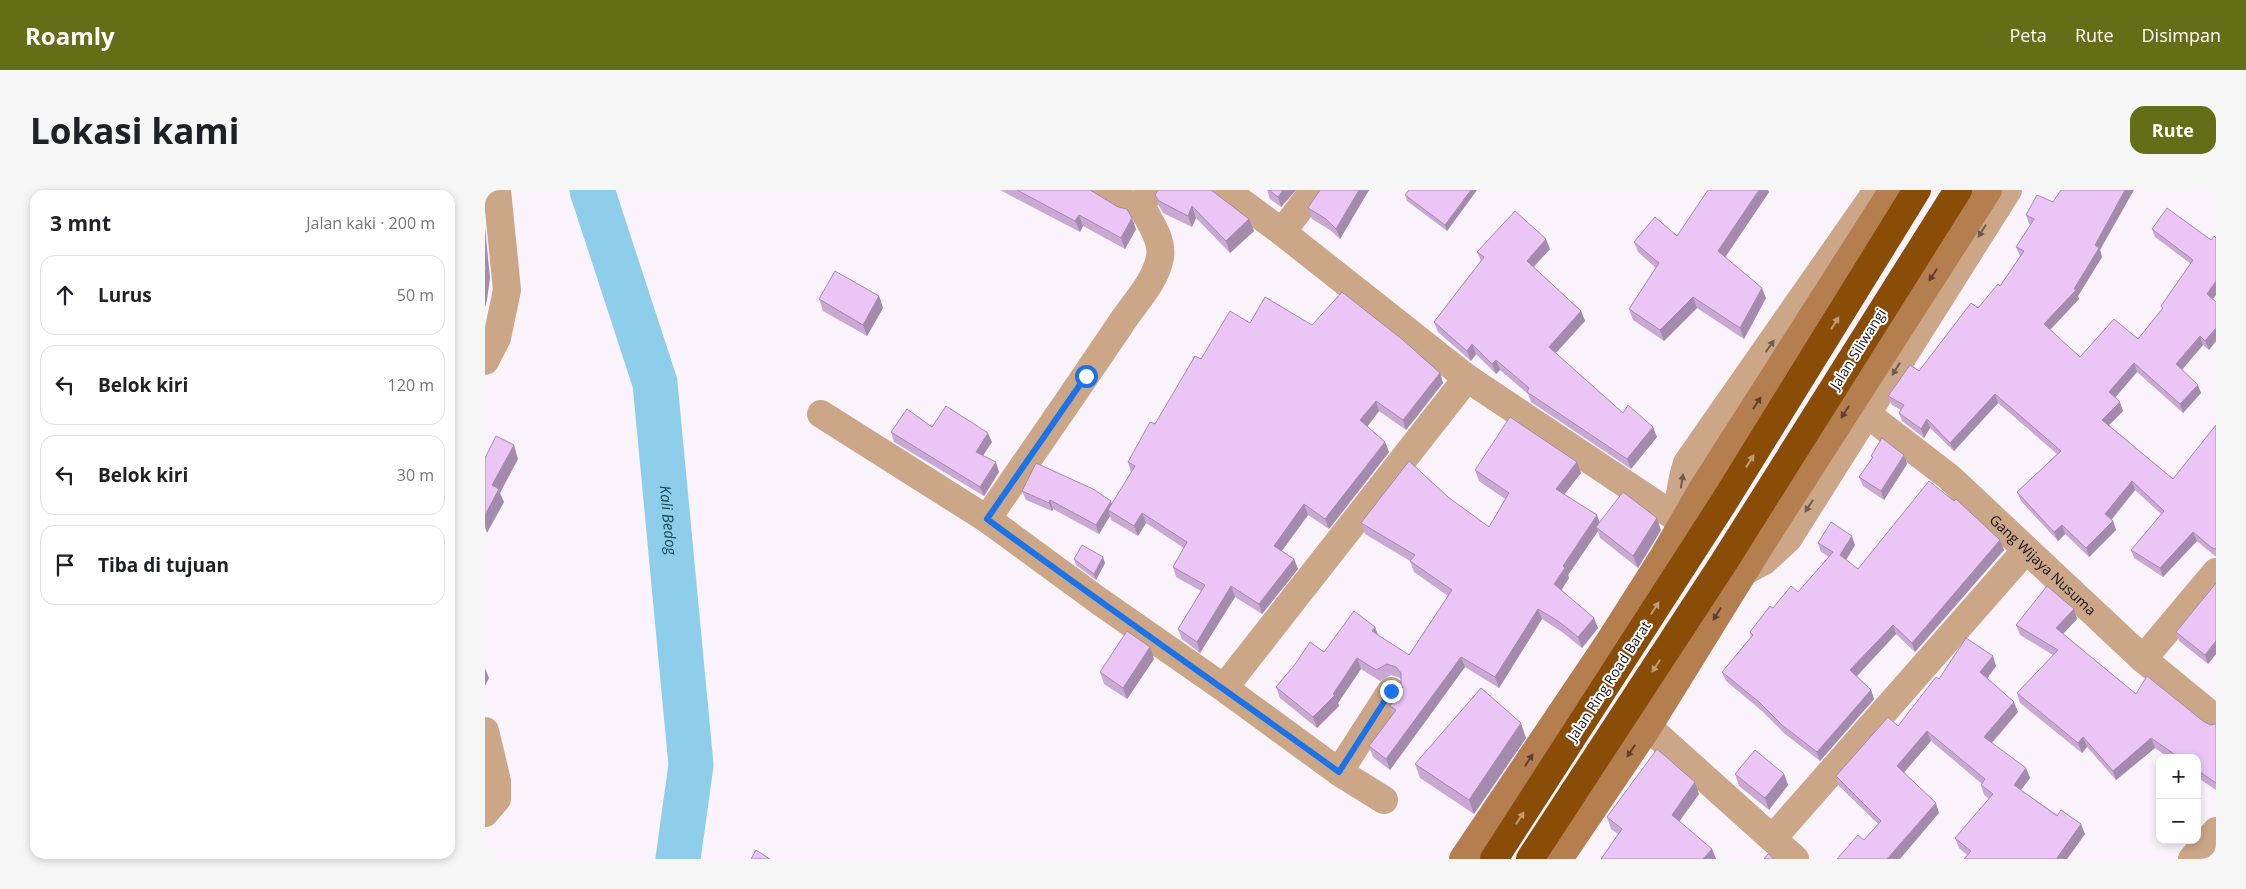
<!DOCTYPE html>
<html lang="id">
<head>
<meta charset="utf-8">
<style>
	:root { --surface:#fff; --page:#f6f6f6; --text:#202124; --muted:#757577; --line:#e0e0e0; --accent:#646e16 }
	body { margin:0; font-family:"Open Sans",sans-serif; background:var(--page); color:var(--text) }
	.controls { position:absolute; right:15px; bottom:15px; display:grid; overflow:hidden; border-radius:10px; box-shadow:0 2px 8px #0003 }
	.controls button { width:45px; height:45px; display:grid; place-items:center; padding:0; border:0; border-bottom:1px solid var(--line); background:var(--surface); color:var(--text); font:25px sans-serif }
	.stop { position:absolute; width:15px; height:15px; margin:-11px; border:4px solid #1a73e8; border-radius:50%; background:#fff }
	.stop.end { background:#1a73e8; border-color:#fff; box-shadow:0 1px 5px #0008 }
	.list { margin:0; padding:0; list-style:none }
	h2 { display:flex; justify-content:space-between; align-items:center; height:65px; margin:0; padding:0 20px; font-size:21px }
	h2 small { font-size:16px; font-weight:400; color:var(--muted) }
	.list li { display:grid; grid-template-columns:32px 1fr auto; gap:15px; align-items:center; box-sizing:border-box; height:80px; margin:0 10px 10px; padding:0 10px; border:1px solid var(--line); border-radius:15px }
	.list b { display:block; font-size:19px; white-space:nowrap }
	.list em { font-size:16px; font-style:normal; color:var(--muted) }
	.icon { flex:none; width:28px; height:28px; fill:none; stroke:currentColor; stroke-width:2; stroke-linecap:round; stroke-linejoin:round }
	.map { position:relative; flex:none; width:1731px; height:669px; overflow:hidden; border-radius:15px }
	header { display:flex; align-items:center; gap:30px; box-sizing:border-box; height:70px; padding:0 25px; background:var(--accent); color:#fff }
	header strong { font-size:24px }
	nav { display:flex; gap:28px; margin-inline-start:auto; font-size:18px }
	.intro { display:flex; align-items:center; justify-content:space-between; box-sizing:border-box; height:120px; padding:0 30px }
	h1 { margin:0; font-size:35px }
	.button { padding:12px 22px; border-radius:15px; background:var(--accent); color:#fff; font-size:18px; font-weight:700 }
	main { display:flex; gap:30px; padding:0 30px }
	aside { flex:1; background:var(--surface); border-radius:15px; box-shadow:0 2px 8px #0003 }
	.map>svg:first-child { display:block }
</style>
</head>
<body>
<header>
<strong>Roamly</strong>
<nav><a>Peta</a><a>Rute</a><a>Disimpan</a></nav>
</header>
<div class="intro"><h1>Lokasi kami</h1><a class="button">Rute</a></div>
<main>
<aside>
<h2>3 mnt<small>Jalan kaki · 200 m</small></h2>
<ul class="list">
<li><svg class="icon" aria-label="ahead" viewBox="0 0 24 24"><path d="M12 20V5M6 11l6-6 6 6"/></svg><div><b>Lurus</b></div><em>50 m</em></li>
<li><svg class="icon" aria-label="left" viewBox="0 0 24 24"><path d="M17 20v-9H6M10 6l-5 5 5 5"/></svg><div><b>Belok kiri</b></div><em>120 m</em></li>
<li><svg class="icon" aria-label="left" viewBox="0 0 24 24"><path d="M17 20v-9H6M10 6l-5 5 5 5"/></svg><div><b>Belok kiri</b></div><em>30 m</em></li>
<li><svg class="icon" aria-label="arrive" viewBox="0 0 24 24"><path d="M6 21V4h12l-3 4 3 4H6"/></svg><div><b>Tiba di tujuan</b></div></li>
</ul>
</aside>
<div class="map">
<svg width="1731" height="669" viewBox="0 0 1731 669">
	<rect width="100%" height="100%" fill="#faf3fc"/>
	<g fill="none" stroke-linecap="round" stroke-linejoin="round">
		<!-- river -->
		<path stroke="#8fceeb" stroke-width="45" id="s1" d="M107,0L170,193L206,575L193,669"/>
		<!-- street -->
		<g stroke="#cba687" stroke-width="28">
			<path d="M619,0L645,15L655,14L668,0"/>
			<path d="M740,0L797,42L982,188L1193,329"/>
			<path d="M797,42L829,0"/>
			<path d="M0,171L12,148L22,100L12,0"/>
			<path d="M336,224L502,329L614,411L739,498L854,582L899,610"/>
			<path id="s2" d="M1382,224L1464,287L1658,469L1731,529"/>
			<path d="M502,329C547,264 591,200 635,135C648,114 671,92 675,67C678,49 663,29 655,14"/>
			<path d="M1198,344C1188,332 1197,288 1202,273L1389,5"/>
			<path d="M1254,380L1258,382L1279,371L1303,349L1523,0"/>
			<path d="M1658,469L1731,382"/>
			<path d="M739,498L982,188"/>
			<path d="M1163,537L1310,669"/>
			<path d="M0,541L12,591V609L0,623"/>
			<path d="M854,582L906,501"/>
			<path d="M1288,648L1541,360"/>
			<path d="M1707,669L1731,641"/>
		</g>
		<!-- secondary -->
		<g stroke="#b57e4f" stroke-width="28">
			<path d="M978,669L1124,452L1178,367L1218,298L1408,0"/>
			<path d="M1074,669L1163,537L1278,351L1503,0"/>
		</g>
		<!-- highway -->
		<g stroke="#894d08" stroke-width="28">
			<path d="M1009,669L1239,312L1432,0"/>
			<path d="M1045,669L1239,372L1473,0"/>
		</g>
	</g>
	<!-- wall -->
	<g fill="#c9a9d4">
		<path d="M515,0H605L651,39L640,59L598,36L595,42Z"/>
		<path d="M782,0H811L796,17L785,9Z"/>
		<path d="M884,0L855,49L845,40L827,29L823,18Z"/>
		<path d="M924,0H992L962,41L922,11L920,5Z"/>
		<path d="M727,1L764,29L769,41L745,63L711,28L707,37L678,23L674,16L670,5Z"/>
		<path d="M1284,2L1240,67L1281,108L1259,149L1212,118L1179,151L1148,130L1144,119L1171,78L1153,62L1149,52L1192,46Z"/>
		<path d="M1541,25L1615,60L1617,67L1593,106L1594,109L1565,140L1595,167L1653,149L1677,119L1676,116L1706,74L1670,47L1667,39L1726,50L1728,109L1731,112V151L1724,160L1718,155L1697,180L1716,203L1698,223L1652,182L1630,208L1638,221L1624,235L1688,289L1731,235V367L1712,351L1678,387L1649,368L1646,360L1676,324L1650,300L1626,329L1628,331L1631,340L1604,367L1580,344L1573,351L1536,311L1532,302L1572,264L1513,213L1469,261L1445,238L1439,248L1417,231L1414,223L1416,220L1407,215L1403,206L1434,181L1493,118L1515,96L1535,66L1531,57L1546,34H1544Z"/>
		<path d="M1065,59L1049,77L1096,121L1100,131L1071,163L1138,223L1172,247L1146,279L1046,212L1043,204L1015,180L1011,184L991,164L986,171L953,142L949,132L996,71L992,62Z"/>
		<path d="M394,106L398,118L382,146L338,121L334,109Z"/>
		<path d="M765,133L827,135L955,183L958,193L921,240L894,221L882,236L900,252L904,262L844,339L823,325L797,361L809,369L813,379L777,424L750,407L715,463L697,449L693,439L716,401L691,387L688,377L699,358L661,333L653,346L626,330L625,326L614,344L568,319L567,321L541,310L537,301L627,313L646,282L643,272L716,169Z"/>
		<path d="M447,237L507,252L498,266L514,282L499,306L409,252L406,242Z"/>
		<path d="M1386,266L1422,274L1399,310L1378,296L1374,287L1387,268Z"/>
		<path d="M1092,272L1096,283L1079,304L1114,332L1176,340L1153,378L1115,348L1113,341L1083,385L1084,388L1077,400L1113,438L1097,458L1077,442L1057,429L1014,498L980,477L905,580L888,567L884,556L908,525L905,516L917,499L916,496V490L915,488L906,485L895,491L876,479L853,513L854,516L832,538L795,508L791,497L839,462L890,437L893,445L924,465L963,406L929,382L925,371L880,344L876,333L963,307L1004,337L1020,309L994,291L990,280Z"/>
		<path d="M1515,350L1519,360L1430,462L1411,444L1372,486L1386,500L1389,509L1335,571L1300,544L1277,521L1241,491L1237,482L1266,447L1265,442L1288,418L1313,402L1344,367L1336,362L1333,353L1370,355L1361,370L1373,379Z"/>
		<path d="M589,369L620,373L611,390L591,375Z"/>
		<path d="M1731,393V464L1723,474L1694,451L1691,442Z"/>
		<path d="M1589,419L1592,429L1578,444L1651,504L1725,535L1731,534V600L1712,587V568H1684L1670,558L1631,590L1602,557L1597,563L1535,513L1532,503L1568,465L1535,445L1531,435Z"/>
		<path d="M669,469L642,509L619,494L615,482Z"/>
		<path d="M1511,476L1502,488L1533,522L1507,553L1541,578L1545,588L1536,600L1600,644L1582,669H1479L1482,665L1474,658L1470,648L1504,609L1499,605L1496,595L1497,594L1446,551L1419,582L1454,623L1379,650L1393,634L1354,596L1351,586L1413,536L1454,489Z"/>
		<path d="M1041,548L989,624L935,588L930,574Z"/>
		<path d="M1250,584H1299L1303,595L1284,620L1254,596Z"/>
		<path d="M1214,604L1194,631L1227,659L1231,669H1116L1133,644L1126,639L1122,627Z"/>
	</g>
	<!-- shaded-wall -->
	<g fill="#a48aac">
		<path d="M798,0H811L796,17L793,7Z"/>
		<path d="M874,0H884L855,49L851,39Z"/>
		<path d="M986,0H992L962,41L960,35Z"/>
		<path d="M1274,0H1283L1284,2L1237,72L1233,61Z"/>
		<path d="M1640,0H1649L1615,60L1617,67L1593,106L1594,109L1562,143L1559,134L1589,99L1610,55Z"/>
		<path d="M707,16L711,28L707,37L703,26Z"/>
		<path d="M594,25L598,36L595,42L590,31Z"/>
		<path d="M647,28L651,39L640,59L636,48Z"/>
		<path d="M764,29L769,41L745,63L741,51Z"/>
		<path d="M0,37L5,88L2,110L0,117Z"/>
		<path d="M1061,49L1065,59L1045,80L1042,71Z"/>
		<path d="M1731,91V105L1725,113L1722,104Z"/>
		<path d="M1277,98L1281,108L1259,149L1255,138Z"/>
		<path d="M394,106L398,118L382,146L378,135Z"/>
		<path d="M1208,107L1212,118L1179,151L1175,140Z"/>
		<path d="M1096,121L1100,131L1067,167L1064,157Z"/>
		<path d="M1731,138V151L1724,160L1720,151Z"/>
		<path d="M1715,146L1718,155L1694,183L1691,174Z"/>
		<path d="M987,154L991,164L986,171L982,161Z"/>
		<path d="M1011,170L1015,180L1011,184L1007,174Z"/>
		<path d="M1649,173L1652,182L1627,211L1624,202Z"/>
		<path d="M955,183L958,193L921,240L918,230Z"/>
		<path d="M1713,195L1716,203L1698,223L1695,214Z"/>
		<path d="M1510,204L1513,213L1469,261L1465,253Z"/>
		<path d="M891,211L894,221L879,241L875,230Z"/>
		<path d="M1635,212L1638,221L1620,239L1617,230Z"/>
		<path d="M1442,229L1445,238L1439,248L1436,239Z"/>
		<path d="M1168,237L1172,247L1146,279L1142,269Z"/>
		<path d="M503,243L507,252L494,271L491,262Z"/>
		<path d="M900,252L904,262L844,339L840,329Z"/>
		<path d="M29,255L33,269L15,303L19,312L2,343L0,337V325L7,295Z"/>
		<path d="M1419,265L1422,274L1399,310L1396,301Z"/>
		<path d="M511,272L514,282L499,306L495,297Z"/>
		<path d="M1092,272L1096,283L1075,310L1071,299Z"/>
		<path d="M1647,291L1650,300L1624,333L1620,324Z"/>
		<path d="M565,310L568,319L567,321L564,313Z"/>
		<path d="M626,311L629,320H623L625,326L614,344L611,335Z"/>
		<path d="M819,314L823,325L793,366L789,356Z"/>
		<path d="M657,323L661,333L653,346L649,336Z"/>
		<path d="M1112,325L1116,336L1111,337L1113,341L1083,385L1084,388L1073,405L1069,394L1078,376Z"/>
		<path d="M1172,328L1176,340L1153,378L1148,366Z"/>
		<path d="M1628,331L1631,340L1604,367L1601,358Z"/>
		<path d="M1577,335L1580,344L1573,351L1569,342Z"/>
		<path d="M1708,342L1712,351L1678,387L1675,378Z"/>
		<path d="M1367,346L1370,355L1358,375L1355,365Z"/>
		<path d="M1515,350L1519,360L1430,462L1427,453Z"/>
		<path d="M618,367L620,373L611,390L609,384Z"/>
		<path d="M809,369L813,379L777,424L774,414Z"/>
		<path d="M746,396L750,407L715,463L712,452Z"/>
		<path d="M1053,419L1057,429L1014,498L1010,487Z"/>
		<path d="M1589,419L1592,429L1574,448L1571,438Z"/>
		<path d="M1109,428L1113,438L1097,458L1093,447Z"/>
		<path d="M1408,435L1411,444L1369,489L1365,480Z"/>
		<path d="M890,437L894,448L887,441Z"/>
		<path d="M1731,451V464L1723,474L1720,465Z"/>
		<path d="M665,457L669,469L642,509L638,498Z"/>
		<path d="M1508,466L1511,476L1499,493L1495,482Z"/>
		<path d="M976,467L980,477L905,580L901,569Z"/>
		<path d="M872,468L876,479L853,513L854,516L832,538L828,527L848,504Z"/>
		<path d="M0,478L4,488L0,496Z"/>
		<path d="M1386,500L1389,509L1335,571L1332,562Z"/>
		<path d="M1529,512L1533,522L1503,557L1499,547Z"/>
		<path d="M1036,533L1041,548L989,624L984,610Z"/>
		<path d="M1442,541L1446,551L1416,586L1412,576Z"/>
		<path d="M1598,547L1602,557L1597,563L1593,553Z"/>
		<path d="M1666,548L1670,558L1631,590L1628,581Z"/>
		<path d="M1541,578L1545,588L1532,605L1529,595Z"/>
		<path d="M1299,584L1303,595L1284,620L1280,608Z"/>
		<path d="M1210,592L1214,604L1191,636L1187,625Z"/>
		<path d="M1451,613L1454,623L1415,669H1402Z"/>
		<path d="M1596,634L1600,644L1582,669H1572V668Z"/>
		<path d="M1227,659L1231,669H1218Z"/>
	</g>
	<!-- building -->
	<g fill="#eac5f6" stroke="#a48aac">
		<path d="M532,0H605L633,17L642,19L647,28L636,48L594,25L590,31Z"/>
		<path d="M673,0H726L764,29L741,51L707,16L703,26L674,11L670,5Z"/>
		<path d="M784,0H798L793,7Z"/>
		<path d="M835,0H874L851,39L841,29L823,18Z"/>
		<path d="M924,0H986L960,35L920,5Z"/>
		<path d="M1223,0H1274L1233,61L1277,98L1255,138L1208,107L1175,140L1144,119L1174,73L1149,52L1170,27L1192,46Z"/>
		<path d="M1576,0H1640L1610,55L1614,58L1589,99L1591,100L1559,134L1595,167L1629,129L1653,149L1678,118L1676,116L1708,70L1667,39L1682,18L1726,50L1729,46L1731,48V91L1722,104L1731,112V138L1720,151L1715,146L1691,174L1713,195L1695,214L1649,173L1624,202L1635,212L1617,230L1688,289L1731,235V359L1727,358L1708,342L1675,378L1646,360L1679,321L1647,291L1620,324L1628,331L1601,358L1577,335L1569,342L1532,302L1576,261L1510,204L1465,253L1442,229L1436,239L1414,223L1419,215L1403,206L1425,175L1434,181L1486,113L1493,118L1513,94L1515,96L1539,61L1531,57L1549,29L1541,25L1552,5L1568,12Z"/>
		<path d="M1030,21L1061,49L1042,71L1096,121L1064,157L1138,223L1143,215L1168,237L1142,269L1042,202L1044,198L1011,170L1007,174L987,154L982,161L949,132L999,67L992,62Z"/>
		<path d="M0,65L1,78L0,86Z"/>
		<path d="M350,81L394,106L378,135L334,109Z"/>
		<path d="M857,102L918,150L955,183L918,230L891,211L875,230L900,252L840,329L819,314L789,356L809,369L774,414L746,396L712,452L693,439L720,395L688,377L702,352L657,323L649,336L623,320L650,276L643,272L665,232L670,234L710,166L716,169L745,121L765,133L780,107L827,135Z"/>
		<path d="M461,216L503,243L491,262L511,272L495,297L406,242L422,219L447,237Z"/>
		<path d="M1025,227L1092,272L1071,299L1112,325L1078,376L1080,378L1069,394L1109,428L1093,447L1073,431L1053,419L1010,487L976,467L901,569L884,556L911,520L905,516L918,497L916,496V483L911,477L902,474L891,480L872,468L848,504L850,505L828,527L791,497L811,473L825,452L839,462L869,421L890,437L887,441L924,465L967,400L925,371L930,365L876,333L924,271L963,307L1004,337L1024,303L990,280Z"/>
		<path d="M11,246L29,255L7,295L14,299L0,325V268Z"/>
		<path d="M1397,248L1419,265L1396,301L1374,287L1388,267L1386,266Z"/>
		<path d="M551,273L608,299L626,311L611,335L565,310L564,313L537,301Z"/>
		<path d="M1444,291L1469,311L1471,309L1515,350L1427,453L1408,435L1365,480L1386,500L1332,562L1297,535L1274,512L1237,482L1268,445L1265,442L1285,416L1288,418L1306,396L1313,402L1348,362L1333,353L1346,332L1367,346L1355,365L1373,379Z"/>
		<path d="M1138,302L1172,328L1148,366L1111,337Z"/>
		<path d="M597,355L618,367L609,384L589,369Z"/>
		<path d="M1731,393V451L1720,465L1691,442Z"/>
		<path d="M1562,396L1589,419L1571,438L1651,504L1662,486L1718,531L1725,535L1731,534V593L1712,580V568H1695L1666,548L1628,581L1598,547L1593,553L1532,503L1573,460L1531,435Z"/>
		<path d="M642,441L665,457L638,498L615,482Z"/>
		<path d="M1481,448L1508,466L1495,482L1529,512L1499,547L1541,578L1529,595L1572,626L1576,620L1596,634L1572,668L1573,669H1479L1486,661L1470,648L1508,604L1496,595L1500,589L1442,541L1412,576L1451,613L1402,669H1352L1373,645L1379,650L1396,631L1351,586L1403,527L1413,536L1451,487L1454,489Z"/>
		<path d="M996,498L1036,533L984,610L930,574Z"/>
		<path d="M1172,559L1210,592L1187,625L1227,659L1218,669H1116L1137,639L1122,627Z"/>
		<path d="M1270,560L1299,584L1280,608L1250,584Z"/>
		<path d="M271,660L285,669H266Z"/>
		<path d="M1283,664L1289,669H1279Z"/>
	</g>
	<!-- one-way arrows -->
	<defs><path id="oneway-solid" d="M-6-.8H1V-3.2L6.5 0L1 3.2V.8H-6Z" transform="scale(1.25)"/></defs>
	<g fill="#705b50">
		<use href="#oneway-solid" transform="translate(1497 41) rotate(122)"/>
		<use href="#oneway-solid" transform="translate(1285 156) rotate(-55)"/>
		<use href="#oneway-solid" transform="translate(1411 179) rotate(122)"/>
		<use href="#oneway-solid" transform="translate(1197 291) rotate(-81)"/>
		<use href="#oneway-solid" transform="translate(1324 316) rotate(123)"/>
	</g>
	<g fill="#5e4231">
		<use href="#oneway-solid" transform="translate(1448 85) rotate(123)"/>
		<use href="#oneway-solid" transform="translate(1272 213) rotate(-57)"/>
		<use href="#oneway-solid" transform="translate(1360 222) rotate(123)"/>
		<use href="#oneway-solid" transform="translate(1232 424) rotate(122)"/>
		<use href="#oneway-solid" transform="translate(1146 561) rotate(124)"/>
		<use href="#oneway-solid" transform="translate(1044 570) rotate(-56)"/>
	</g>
	<g fill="#be9d77">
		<use href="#oneway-solid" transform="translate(1350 133) rotate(-58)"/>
		<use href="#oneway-solid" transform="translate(1265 271) rotate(-58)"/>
		<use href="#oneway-solid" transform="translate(1170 418) rotate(-57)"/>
		<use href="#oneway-solid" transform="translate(1171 476) rotate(123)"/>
		<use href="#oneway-solid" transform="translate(1035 628) rotate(-57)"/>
	</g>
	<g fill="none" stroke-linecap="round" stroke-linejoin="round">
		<!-- route -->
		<path stroke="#1a73e8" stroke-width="6" d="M601,186L502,329C618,415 737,497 854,582L906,501"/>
	</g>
	<g text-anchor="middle" stroke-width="4" stroke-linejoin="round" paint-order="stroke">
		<!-- street labels -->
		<g font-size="14" fill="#161018" stroke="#fff">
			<text transform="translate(1373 159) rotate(-58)" y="5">Jalan Siliwangi</text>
			<text dy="5" stroke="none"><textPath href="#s2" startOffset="232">Gang Wijaya Nusuma</textPath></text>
			<text transform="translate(1124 491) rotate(-57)" y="5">Jalan Ring Road Barat</text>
		</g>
		<!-- water labels -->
		<g font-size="15" font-style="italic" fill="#13475c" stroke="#fff">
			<text dy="5" stroke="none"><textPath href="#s1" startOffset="341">Kali Bedog</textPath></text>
		</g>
	</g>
</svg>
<div class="controls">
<button>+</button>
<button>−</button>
</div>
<div class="stop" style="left:601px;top:186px"></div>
<div class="stop end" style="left:906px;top:501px"></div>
</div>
</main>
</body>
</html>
